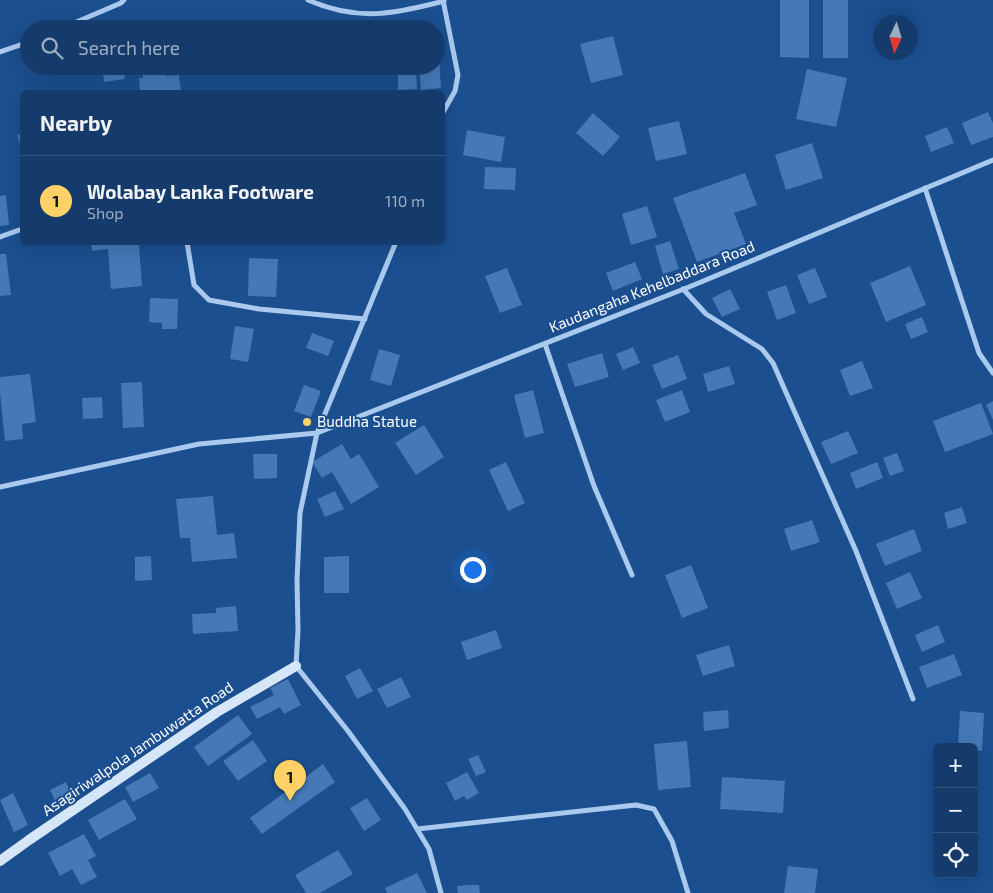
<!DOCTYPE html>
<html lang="en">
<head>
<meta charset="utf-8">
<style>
	:root { --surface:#143b6b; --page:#1d4271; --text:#f1f3f6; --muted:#9dadc1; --line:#33557e; --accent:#ffd166 }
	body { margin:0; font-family:"Exo 2",sans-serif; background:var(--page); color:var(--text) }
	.controls { position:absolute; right:15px; bottom:15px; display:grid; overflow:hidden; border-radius:8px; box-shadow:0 5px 20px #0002 }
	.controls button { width:45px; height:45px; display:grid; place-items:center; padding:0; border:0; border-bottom:1px solid var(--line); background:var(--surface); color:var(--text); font:25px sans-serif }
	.compass { position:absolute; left:873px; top:15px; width:45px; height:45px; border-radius:50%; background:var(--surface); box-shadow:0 5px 20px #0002; rotate:184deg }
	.you { position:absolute; left:472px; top:569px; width:18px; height:18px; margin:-12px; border:4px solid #fff; border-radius:50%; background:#1a73e8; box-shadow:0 0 0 8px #1a73e833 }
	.badge { display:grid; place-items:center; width:32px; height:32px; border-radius:50%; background:var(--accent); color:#111; font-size:16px; font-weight:700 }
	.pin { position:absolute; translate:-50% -41px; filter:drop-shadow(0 1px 2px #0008) }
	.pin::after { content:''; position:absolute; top:26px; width:18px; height:15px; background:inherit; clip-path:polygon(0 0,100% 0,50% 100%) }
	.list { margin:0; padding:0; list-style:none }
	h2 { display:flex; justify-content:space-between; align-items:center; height:65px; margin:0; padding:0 20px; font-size:21px }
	h2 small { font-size:16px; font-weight:400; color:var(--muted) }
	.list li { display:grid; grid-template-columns:32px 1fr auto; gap:15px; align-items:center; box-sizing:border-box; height:90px; padding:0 20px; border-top:1px solid var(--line) }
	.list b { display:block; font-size:19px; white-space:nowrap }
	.list p { margin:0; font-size:16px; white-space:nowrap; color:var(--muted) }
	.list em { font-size:16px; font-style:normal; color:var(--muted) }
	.icon { flex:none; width:28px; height:28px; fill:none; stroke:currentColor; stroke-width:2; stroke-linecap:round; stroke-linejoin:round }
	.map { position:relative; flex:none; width:993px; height:893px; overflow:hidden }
	.search { position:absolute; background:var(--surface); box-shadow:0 5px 20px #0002; left:20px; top:20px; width:425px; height:55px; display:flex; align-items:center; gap:12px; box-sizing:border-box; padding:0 18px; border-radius:28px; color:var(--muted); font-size:19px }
	.panel { position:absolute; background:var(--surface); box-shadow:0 5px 20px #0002; left:20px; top:90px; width:425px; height:155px; border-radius:8px }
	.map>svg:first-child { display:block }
</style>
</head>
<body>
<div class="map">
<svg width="993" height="893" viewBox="0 0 993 893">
	<rect width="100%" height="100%" fill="#1b4f8f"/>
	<!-- building -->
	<g fill="#4478b7">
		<path d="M780,0H809V58L780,57Z"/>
		<rect x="823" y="0" width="25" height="58"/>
		<path d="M613,36L623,75L591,83L580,44Z"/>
		<path d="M436,43H438L441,88L421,90L419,66H436Z"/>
		<path d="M89,66H123L125,79L104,82L103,73L90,75Z"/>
		<path d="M142,66H165L166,76L179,75L181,92H140L139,78H143Z"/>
		<path d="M416,68L417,89L398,90V69Z"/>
		<path d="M807,69L847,78L836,127L796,119Z"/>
		<path d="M988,112L993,123V137L971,145L962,123Z"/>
		<path d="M593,113L620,137L603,156L576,133Z"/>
		<path d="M679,121L687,154L656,161L648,128Z"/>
		<path d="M947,127L954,143L931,152L925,136Z"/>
		<path d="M467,130L505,137L501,162L463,155Z"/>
		<path d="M22,134V150L17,135Z"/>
		<path d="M812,143L823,178L786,190L775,155Z"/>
		<path d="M485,167L516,168L515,190L484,189Z"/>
		<path d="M745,173L757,205L734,213L746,244L697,262L673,198Z"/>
		<path d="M6,195L9,225L0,226V196Z"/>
		<path d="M647,206L657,237L631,245L622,214Z"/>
		<path d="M670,241L679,269L663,274L655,246Z"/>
		<path d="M91,242H132V245H139L142,286L111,289L108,249L92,251Z"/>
		<rect x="250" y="242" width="24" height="3"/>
		<path d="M0,254H6L11,295L0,296Z"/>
		<path d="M249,258L278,259L276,297L248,296Z"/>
		<path d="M635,262L642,279L613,291L606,273Z"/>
		<path d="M910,266L926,305L886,322L870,283Z"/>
		<path d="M507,268L522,305L500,313L485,276Z"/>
		<path d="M815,268L827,297L809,304L797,275Z"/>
		<path d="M786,285L796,313L777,320L767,292Z"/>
		<path d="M730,289L740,309L722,317L712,298Z"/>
		<path d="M150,298L178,299L177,329H162V323L149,322Z"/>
		<path d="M922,317L928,332L911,339L905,324Z"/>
		<path d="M235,326L254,329L248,362L230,359Z"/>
		<path d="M312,333L334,341L328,356L306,348Z"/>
		<path d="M633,347L640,363L623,370L616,354Z"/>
		<path d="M379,349L400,355L391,386L370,380Z"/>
		<path d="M602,353L609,377L575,387L567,364Z"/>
		<path d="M678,355L687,379L662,389L652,365Z"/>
		<path d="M862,361L873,388L850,396L840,370Z"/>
		<path d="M729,366L735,384L708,392L703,374Z"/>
		<path d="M30,374L36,422L22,424L23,439L5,441L0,393V377Z"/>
		<path d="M142,382L144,427L123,428L121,383Z"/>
		<path d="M304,385L321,391L311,417L294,411Z"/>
		<path d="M533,390L544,433L525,438L514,395Z"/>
		<path d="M682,390L690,412L665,422L656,400Z"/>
		<path d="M102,397L103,418L83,419L82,398Z"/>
		<path d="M993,401V420L986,405Z"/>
		<path d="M981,403L993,434L945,452L933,421Z"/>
		<path d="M424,425L444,457L416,475L395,443Z"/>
		<path d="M848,431L858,453L831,464L821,442Z"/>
		<path d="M342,444L351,459L359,454L379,487L351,504L332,472L322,478L312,462Z"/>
		<path d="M897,453L904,471L890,476L883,458Z"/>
		<path d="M253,454H277V478L254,479Z"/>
		<path d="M506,462L525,503L508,511L489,470Z"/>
		<path d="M877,462L883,478L856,489L850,473Z"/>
		<path d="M335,491L344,509L325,517L317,499Z"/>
		<path d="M213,496L217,535L234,533L237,558L192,562L190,538H180L176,499Z"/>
		<path d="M962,507L967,523L948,529L944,513Z"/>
		<path d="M812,520L820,542L791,551L784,529Z"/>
		<path d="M914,529L922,551L885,566L876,544Z"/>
		<path d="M151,556L152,580L135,581V557Z"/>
		<path d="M349,556V593H324V557Z"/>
		<path d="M691,565L708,608L682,618L665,575Z"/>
		<path d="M910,572L922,598L897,609L886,583Z"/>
		<path d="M236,606L238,631L193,634L192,614L216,613V608Z"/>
		<path d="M938,625L945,642L922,652L915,635Z"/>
		<path d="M496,630L502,648L467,660L461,642Z"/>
		<path d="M729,645L735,666L703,676L696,655Z"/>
		<path d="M954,654L962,675L927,688L919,667Z"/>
		<path d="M360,668L373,691L357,699L345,676Z"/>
		<path d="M401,677L411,697L387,708L377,689Z"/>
		<path d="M288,679L301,705L284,714L280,707L257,719L250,707L274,695L270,688Z"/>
		<path d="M728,710L729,728L704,731L703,712Z"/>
		<path d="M960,711L984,713L982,751L974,750V747H958Z"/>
		<path d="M238,715L252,734L208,766L194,747Z"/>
		<path d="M253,740L267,761L238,781L223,761Z"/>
		<path d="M687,741L691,787L658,790L654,744Z"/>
		<path d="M478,755L486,772L476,776L468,759Z"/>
		<path d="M323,764L335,782L262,834L250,818Z"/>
		<path d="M467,772L479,793L467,800L464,796L455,801L446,783Z"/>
		<path d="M150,773L159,788L133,802L125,787Z"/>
		<path d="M722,777L785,781L783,813L720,809Z"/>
		<path d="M66,782L74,799L58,807L50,790Z"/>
		<path d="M13,793L28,825L14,832L0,800Z"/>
		<path d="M367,798L381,820L364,831L350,808Z"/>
		<path d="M125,799L137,819L99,840L88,820Z"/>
		<path d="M84,834L96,856L88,860L97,877L81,885L72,869L60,876L48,853Z"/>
		<path d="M338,850L353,874L320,893H306L295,875Z"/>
		<path d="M788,866L818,869L815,893H784Z"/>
		<path d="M417,873L427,893H387L385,888Z"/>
		<path d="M469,885H479L480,893H458L457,886Z"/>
	</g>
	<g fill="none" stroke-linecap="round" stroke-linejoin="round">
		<!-- street -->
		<g stroke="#a9c9ee" stroke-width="5">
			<path d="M308,0C358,22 394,14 444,1"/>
			<path d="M60,29L121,3L124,0"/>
			<path d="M0,52L29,42"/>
			<path d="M442,114L455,91L458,75L443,0"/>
			<path d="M925,188L979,353L993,373"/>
			<path d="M0,237L22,229"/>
			<path d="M187,242L194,285L209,300L259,309L365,319"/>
			<path d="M396,242L317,433L300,513L297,580L298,630L296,666L348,731L405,809L429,849L441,893"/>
			<path d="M683,289L706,314L762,349L773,363L856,551L913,699"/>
			<path d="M545,344L594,486L632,575"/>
			<path d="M0,487L199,444L317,433L689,287L993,160"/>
			<path d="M417,829L636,805L654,809L672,841L688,893"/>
		</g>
		<!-- secondary -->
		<path stroke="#d6e6fa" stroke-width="10" d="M0,861L29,840L217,712L296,666"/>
	</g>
	<!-- markers -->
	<circle fill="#ffd166" stroke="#1b4f8f" stroke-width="2" cx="307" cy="422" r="5"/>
	<g text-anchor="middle" stroke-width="4" stroke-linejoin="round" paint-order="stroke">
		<!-- street labels -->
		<g font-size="15" fill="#fff" stroke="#1b4f8f">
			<text transform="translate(652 287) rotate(-22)" y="5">Kaudangaha Kehelbaddara Road</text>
			<text transform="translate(138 749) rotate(-34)" y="5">Asagiriwalpola Jambuwatta Road</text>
		</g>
		<!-- poi labels -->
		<g font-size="15" fill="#fff" stroke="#1b4f8f" text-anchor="start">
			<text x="317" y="427">Buddha Statue</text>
		</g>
	</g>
</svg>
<div class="controls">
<button>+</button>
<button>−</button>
<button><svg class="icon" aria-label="locate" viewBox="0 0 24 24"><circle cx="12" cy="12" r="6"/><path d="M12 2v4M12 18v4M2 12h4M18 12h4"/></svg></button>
</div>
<svg class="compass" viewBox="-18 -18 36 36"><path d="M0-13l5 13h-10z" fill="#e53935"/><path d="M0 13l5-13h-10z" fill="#9dadc1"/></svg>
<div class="you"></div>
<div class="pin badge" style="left:290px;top:801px">1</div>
<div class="search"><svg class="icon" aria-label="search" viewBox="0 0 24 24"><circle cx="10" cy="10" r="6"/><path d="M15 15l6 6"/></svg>Search here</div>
<section class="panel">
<h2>Nearby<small></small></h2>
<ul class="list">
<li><span class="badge">1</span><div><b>Wolabay Lanka Footware</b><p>Shop</p></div><em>110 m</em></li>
</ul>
</section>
</div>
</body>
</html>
